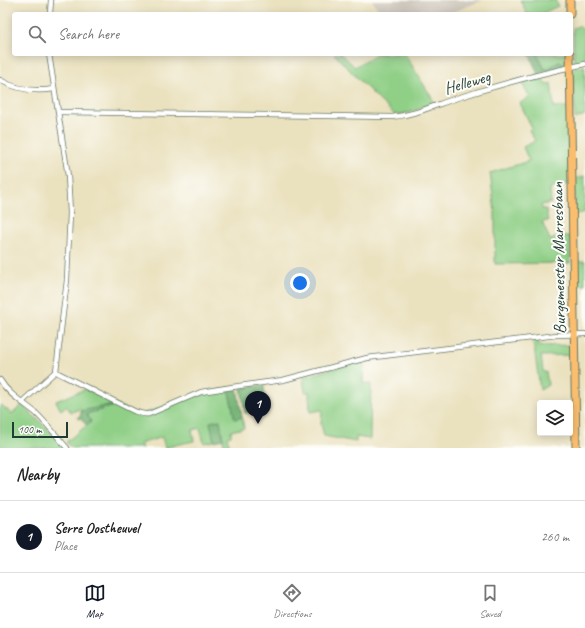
<!DOCTYPE html>
<html lang="en">
<head>
<meta charset="utf-8">
<style>
	:root { --surface:#fff; --page:#f2f2f2; --text:#222; --muted:#767676; --line:#e0e0e0; --accent:#111827 }
	body { margin:0; font-family:Caveat,sans-serif; background:var(--page); color:var(--text) }
	.controls { position:absolute; right:12px; bottom:12px; display:grid; overflow:hidden; border-radius:4px; box-shadow:0 2px 10px #0003 }
	.controls button { width:36px; height:36px; display:grid; place-items:center; padding:0; border:0; border-bottom:1px solid var(--line); background:var(--surface); color:var(--text); font:20px sans-serif }
	.scale { position:absolute; left:12px; bottom:10px; width:56px; box-sizing:border-box; padding-left:4px; border:2px solid #1f3d34; border-top:0; font-size:11px; line-height:14px; white-space:nowrap; color:#1f3d34; -webkit-text-stroke:3px #fdfcf7; paint-order:stroke }
	.you { position:absolute; left:300px; top:283px; width:14px; height:14px; margin:-10px; border:3px solid #fff; border-radius:50%; background:#1a73e8; box-shadow:0 0 0 6px #1a73e833 }
	.badge { display:grid; place-items:center; width:26px; height:26px; border-radius:50%; background:var(--accent); color:#fff; font-size:13px; font-weight:700 }
	.pin { position:absolute; translate:-50% -33px; filter:drop-shadow(0 1px 2px #0008) }
	.pin::after { content:''; position:absolute; top:21px; width:14px; height:12px; background:inherit; clip-path:polygon(0 0,100% 0,50% 100%) }
	.list { margin:0; padding:0; list-style:none }
	h2 { display:flex; justify-content:space-between; align-items:center; height:52px; margin:0; padding:0 16px; font-size:17px }
	h2 small { font-size:13px; font-weight:400; color:var(--muted) }
	.list li { display:grid; grid-template-columns:26px 1fr auto; gap:12px; align-items:center; box-sizing:border-box; height:72px; padding:0 16px; border-top:1px solid var(--line) }
	.list b { display:block; font-size:15px; white-space:nowrap }
	.list p { margin:0; font-size:13px; white-space:nowrap; color:var(--muted) }
	.list em { font-size:13px; font-style:normal; color:var(--muted) }
	.icon { flex:none; width:22px; height:22px; fill:none; stroke:currentColor; stroke-width:2; stroke-linecap:round; stroke-linejoin:round }
	.map { position:relative; flex:none; width:585px; height:448px; overflow:hidden }
	.search { position:absolute; background:var(--surface); box-shadow:0 2px 10px #0003; left:12px; right:12px; top:12px; height:44px; display:flex; align-items:center; gap:10px; box-sizing:border-box; padding:0 14px; border-radius:4px; color:var(--muted); font-size:15px }
	.sheet { height:124px; background:var(--surface) }
	nav { display:flex; justify-content:space-around; align-items:center; box-sizing:border-box; height:56px; border-top:1px solid var(--line); background:var(--surface); font-size:11px; color:var(--muted) }
	nav a { display:grid; justify-items:center; gap:2px }
	nav .on { color:var(--accent) }
	.map>svg:first-child { display:block }
</style>
</head>
<body>
<div class="map">
<svg width="585" height="448" viewBox="0 0 585 448">
	<rect width="100%" height="100%" fill="#fdfcf7"/>
	<filter id="ink" filterUnits="userSpaceOnUse"><feTurbulence type="fractalNoise" baseFrequency=".025" numOctaves="2"/><feDisplacementMap in="SourceGraphic" scale="8" xChannelSelector="R" yChannelSelector="G"/><feConvolveMatrix kernelMatrix="1 2 1 2 8 2 1 2 1" color-interpolation-filters="sRGB"/></filter>
	<filter id="wash" filterUnits="userSpaceOnUse"><feTurbulence type="fractalNoise" baseFrequency=".012" numOctaves="4" result="noise"/><feDisplacementMap in="SourceGraphic" scale="16" xChannelSelector="R" yChannelSelector="G"/><feGaussianBlur stdDeviation="0.9" result="paint"/><feColorMatrix in="noise" values="0 0 0 0 0 0 0 0 0 0 0 0 0 0 0 0 0 1.4 0 .05"/><feComposite in="paint" operator="in"/></filter>
	<g filter="url(#wash)">
		<rect width="100%" height="100%" fill="#eae1be"/>
		<!-- industrial -->
		<path fill="#cbc3b8" d="M372,0H483L448,14H426L423,9L414,14H381Z"/>
		<!-- green -->
		<g fill="#8fcf86" stroke="#57865d">
			<path d="M520,0H555L558,6L541,14H527Z"/>
			<path d="M579,26L584,31H585V62L576,64L574,63L573,28Z"/>
			<path d="M334,54H341L355,67L376,54H405L435,103L408,113L395,115L380,101Z"/>
			<path d="M537,54H567L566,65L564,66L563,64L559,62L545,70Z"/>
			<path d="M585,66V115L575,119L573,72L574,69L575,68Z"/>
			<path d="M540,76L546,85L551,83L554,107H568L569,184L550,188L551,203L541,205L542,209H546L548,221L542,222L550,240L562,236H570V263L495,264V213L490,173L529,161L523,147L535,141L529,130L532,128L520,103L530,97L521,82Z"/>
			<path d="M585,176V212L575,215V179Z"/>
			<rect x="576" y="261" width="9" height="24"/>
			<path d="M538,338L539,346L571,345V355L541,356L543,372H546L548,385L540,390L533,339Z"/>
			<path d="M364,360L363,383L371,384L370,439L356,437V442L324,436L321,424L322,410L310,412L309,392H305L303,377Z"/>
			<path d="M228,388L235,419L242,417L244,428L231,431V436L227,437L230,448H225L219,420L210,422L214,441L204,443L200,428L192,430L194,441L179,444L165,448L162,437L140,444L142,448H71L66,442L91,422L86,414L118,405L139,415L199,395Z"/>
			<path d="M86,389L115,404L81,411L80,409L71,412L66,406L61,410L60,409L56,401Z"/>
			<path d="M0,404L12,414L22,405L46,427L65,448H0Z"/>
		</g>
		<!-- forest -->
		<g fill="#73b273" stroke="#497854">
			<path d="M529,54H537L545,70L559,62L563,64L564,66L538,74Z"/>
			<path d="M264,385L266,411L245,413L241,388Z"/>
			<path d="M237,387L242,417L235,419L228,388Z"/>
			<path d="M115,404L118,405L86,414L91,421L87,426L81,418L79,419L77,418L81,415V411Z"/>
			<path d="M220,420L223,439L214,441L210,422Z"/>
		</g>
	</g>
	<g filter="url(#ink)">
		<g fill="none" stroke-linecap="round" stroke-linejoin="round">
			<!-- minor casing -->
			<g stroke="#667664" stroke-width="6">
				<g id="minor">
					<path d="M50,14L51,0"/>
					<path d="M49,54L68,176L70,213L67,280L56,371"/>
					<path d="M0,80C17,90 35,92 54,89"/>
					<path d="M58,112L392,117C415,115 435,105 457,98C498,85 542,73 585,64"/>
					<path d="M56,371L58,373L134,411C139,413 143,415 149,414L201,392L239,386L283,380L367,358L557,335L585,334"/>
					<path d="M0,380C8,394 24,403 36,413C47,424 57,436 67,448"/>
					<path d="M22,402L56,371"/>
				</g>
			</g>
			<!-- primary casing -->
			<g stroke="#667664" stroke-width="9">
				<g id="primary">
					<path d="M570,0V14"/>
					<path d="M570,54L576,448"/>
				</g>
			</g>
			<!-- minor -->
			<use href="#minor" stroke="#fff" stroke-width="4.5"/>
			<!-- primary -->
			<use href="#primary" stroke="#fbbe6e" stroke-width="7"/>
		</g>
	</g>
	<g text-anchor="middle" stroke-width="4" stroke-linejoin="round" paint-order="stroke">
		<!-- street labels -->
		<g font-size="17" fill="#1f3d34" stroke="#fdfcf7">
			<text transform="translate(467 82) rotate(-16)" y="6">Helleweg</text>
			<text transform="translate(558 258) rotate(-91)" y="6">Burgemeester Marresbaan</text>
		</g>
	</g>
</svg>
<div class="controls">
<button><svg class="icon" aria-label="layers" viewBox="0 0 24 24"><path d="M12 4l9 5-9 5-9-5zM3 14l9 5 9-5"/></svg></button>
</div>
<div class="scale">100 m</div>
<div class="you"></div>
<div class="pin badge" style="left:258px;top:424px">1</div>
<div class="search"><svg class="icon" aria-label="search" viewBox="0 0 24 24"><circle cx="10" cy="10" r="6"/><path d="M15 15l6 6"/></svg>Search here</div>
</div>
<section class="sheet">
<h2>Nearby<small></small></h2>
<ul class="list">
<li><span class="badge">1</span><div><b>Serre Oostheuvel</b><p>Place</p></div><em>260 m</em></li>
</ul>
</section>
<nav>
<a class="on"><svg class="icon" aria-label="map" viewBox="0 0 24 24"><path d="M3 6l6-2 6 2 6-2v14l-6 2-6-2-6 2zM9 4v14M15 6v14"/></svg>Map</a>
<a><svg class="icon" aria-label="directions" viewBox="0 0 24 24"><path d="M12 3l9 9-9 9-9-9zM9 14v-3h6M13 9l2 2-2 2"/></svg>Directions</a>
<a><svg class="icon" aria-label="saved" viewBox="0 0 24 24"><path d="M7 4h10v16l-5-4-5 4z"/></svg>Saved</a>
</nav>
</body>
</html>
